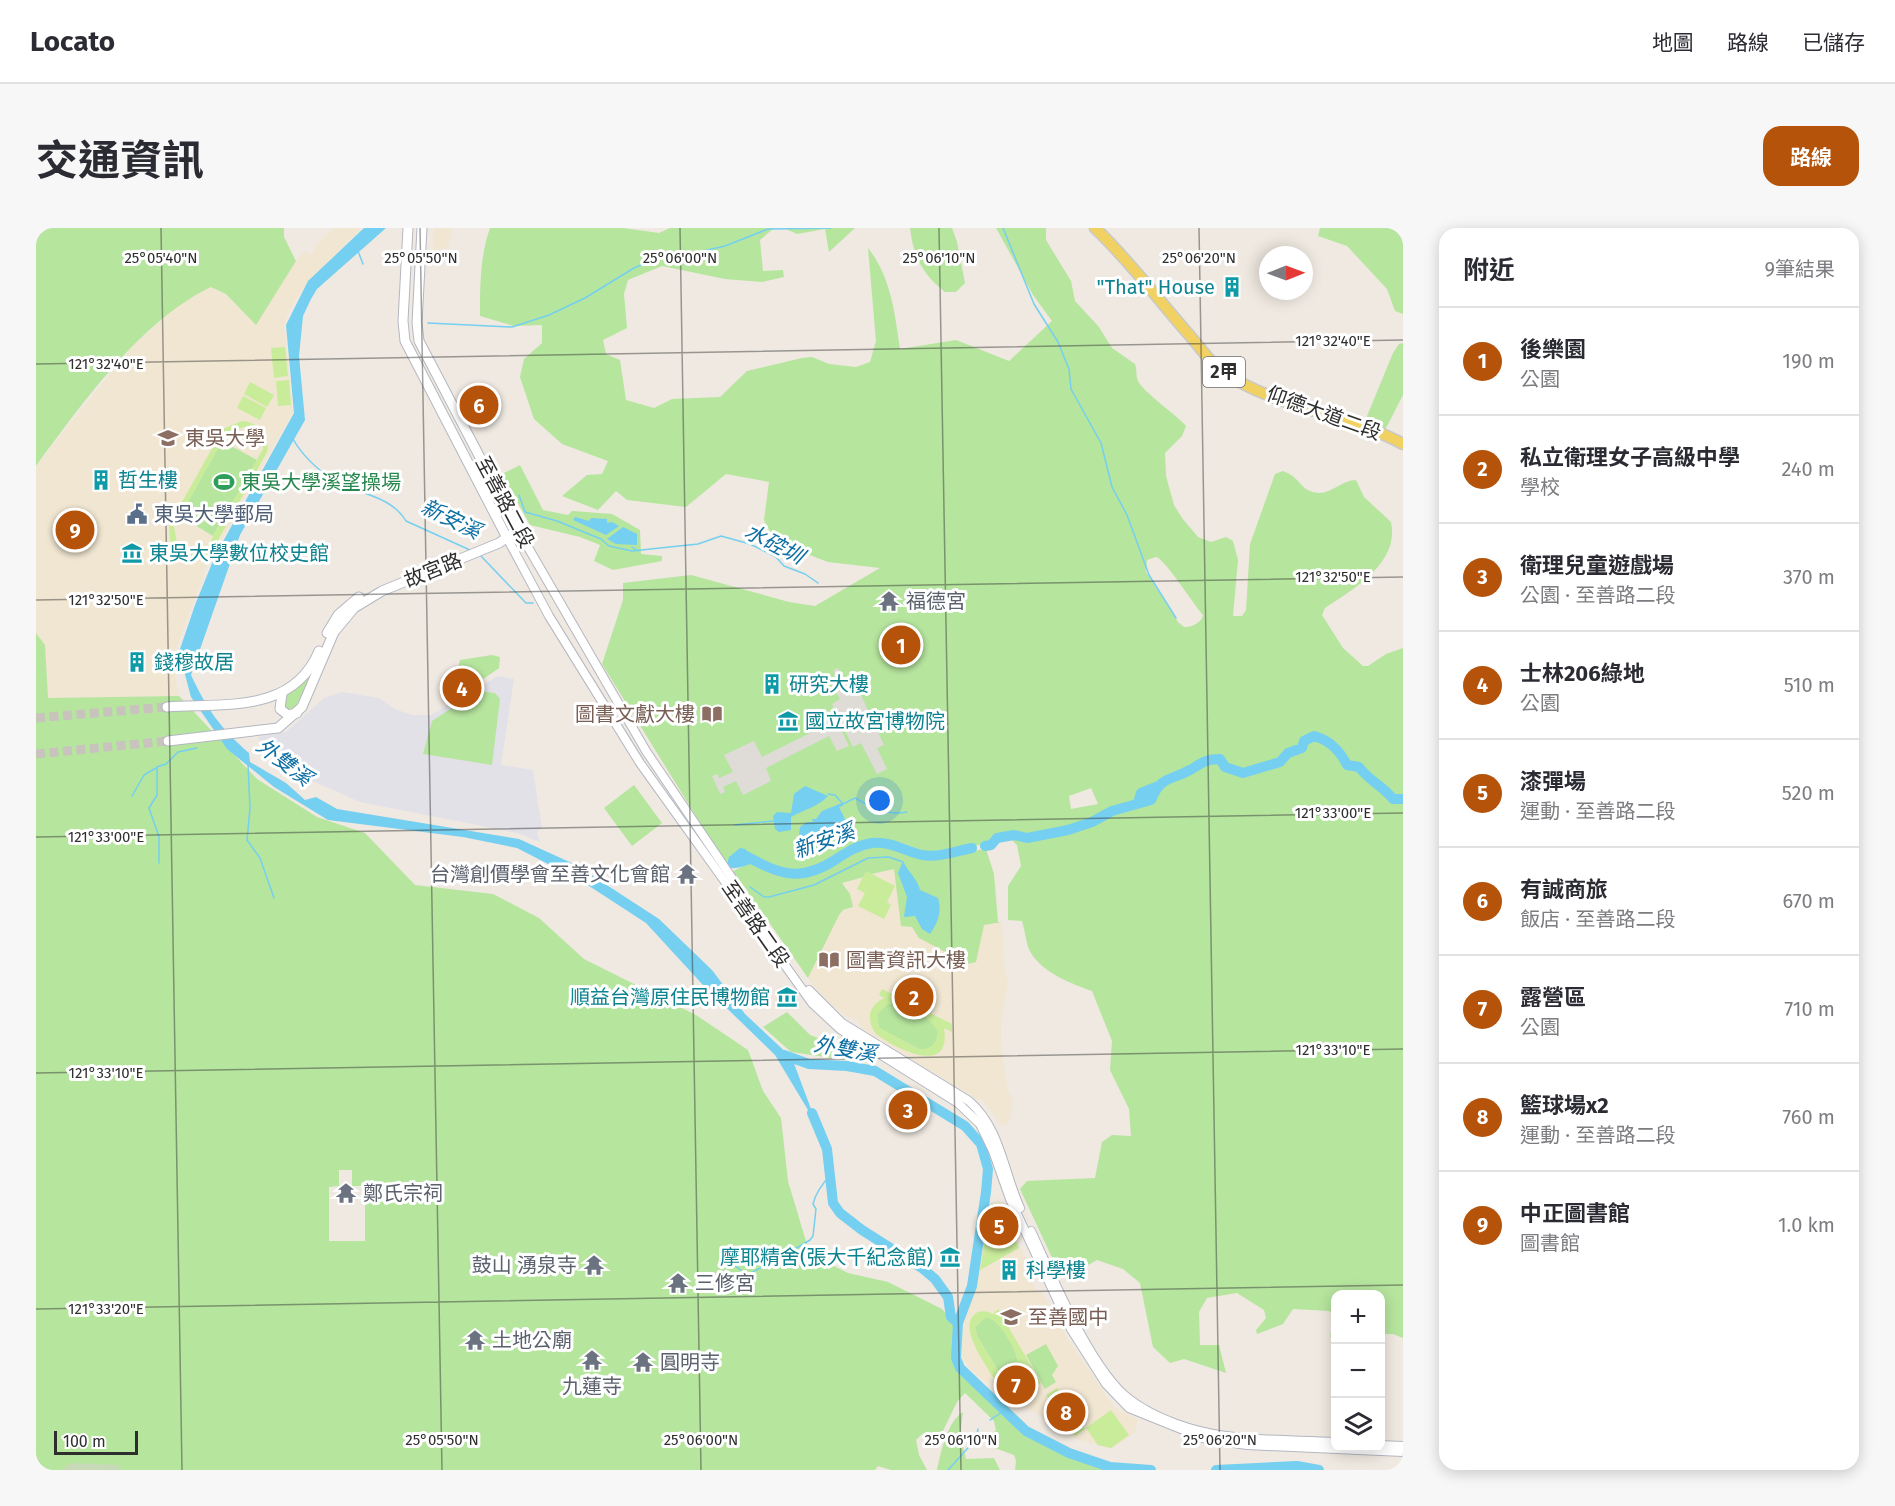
<!DOCTYPE html>
<html lang="zh-TW">
<head>
<meta charset="utf-8">
<style>
	:root { --surface:#fff; --page:#f7f7f7; --text:#2b2b33; --muted:#7c7c81; --line:#e1e1e2; --accent:#b45309 }
	body { margin:0; font-family:"Fira Sans","Noto Sans TC",sans-serif; background:var(--page); color:var(--text) }
	.controls { position:absolute; right:18px; bottom:18px; display:grid; overflow:hidden; border-radius:12px; box-shadow:0 3px 15px #0003 }
	.controls button { width:54px; height:54px; display:grid; place-items:center; padding:0; border:0; border-bottom:2px solid var(--line); background:var(--surface); color:var(--text); font:30px sans-serif }
	.compass { position:absolute; left:1223px; top:18px; width:54px; height:54px; border-radius:50%; background:var(--surface); box-shadow:0 3px 15px #0003; rotate:89deg }
	.scale { position:absolute; left:18px; bottom:15px; width:84px; box-sizing:border-box; padding-left:6px; border:3px solid #2e2e2e; border-top:0; font-size:16px; line-height:21px; white-space:nowrap; color:#2e2e2e; -webkit-text-stroke:4px #fff; paint-order:stroke }
	.you { position:absolute; left:844px; top:573px; width:21px; height:21px; margin:-15px; border:4px solid #fff; border-radius:50%; background:#1a73e8; box-shadow:0 0 0 9px #1a73e833 }
	.badge { display:grid; place-items:center; width:39px; height:39px; border-radius:50%; background:var(--accent); color:#fff; font-size:20px; font-weight:700 }
	.pin { position:absolute; translate:-50% -50%; border:3px solid #fff; box-shadow:0 2px 6px #0006 }
	.list { margin:0; padding:0; list-style:none }
	h2 { display:flex; justify-content:space-between; align-items:center; height:78px; margin:0; padding:0 24px; font-size:26px }
	h2 small { font-size:20px; font-weight:400; color:var(--muted) }
	.list li { display:grid; grid-template-columns:39px 1fr auto; gap:18px; align-items:center; box-sizing:border-box; height:108px; padding:0 24px; border-top:2px solid var(--line) }
	.list b { display:block; font-size:22px; white-space:nowrap }
	.list p { margin:0; font-size:20px; white-space:nowrap; color:var(--muted) }
	.list em { font-size:20px; font-style:normal; color:var(--muted) }
	.icon { flex:none; width:33px; height:33px; fill:none; stroke:currentColor; stroke-width:2; stroke-linecap:round; stroke-linejoin:round }
	.map { position:relative; flex:none; width:1367px; height:1242px; overflow:hidden; border-radius:18px }
	header { display:flex; align-items:center; gap:36px; box-sizing:border-box; height:84px; padding:0 30px; background:var(--surface); border-bottom:2px solid var(--line) }
	header strong { font-size:28px }
	nav { display:flex; gap:33px; margin-inline-start:auto; font-size:21px }
	.intro { display:flex; align-items:center; justify-content:space-between; box-sizing:border-box; height:144px; padding:0 36px }
	h1 { margin:0; font-size:42px }
	.button { padding:15px 27px; border-radius:18px; background:var(--accent); color:#fff; font-size:21px; font-weight:700 }
	main { display:flex; gap:36px; padding:0 36px }
	aside { flex:1; background:var(--surface); border-radius:18px; box-shadow:0 3px 15px #0003 }
	.map>svg:first-child { display:block }
</style>
</head>
<body>
<header>
<strong>Locato</strong>
<nav><a>地圖</a><a>路線</a><a>已儲存</a></nav>
</header>
<div class="intro"><h1>交通資訊</h1><a class="button">路線</a></div>
<main>
<div class="map">
<svg width="1367" height="1242" viewBox="0 0 1367 1242">
	<rect width="100%" height="100%" fill="#efe9e1"/>
	<!-- industrial -->
	<path fill="#e3e1e8" d="M462,448L478,451L465,537L497,542L506,600L501,604L504,614L481,605L324,574L263,547L235,525L221,509L250,504L288,470L306,464L343,470L359,481L376,487H395Z"/>
	<!-- education -->
	<g fill="#f0e6d1">
		<path d="M297,0H326L273,52L253,82L248,98L257,184L171,338L140,420L139,449L143,468L12,470L9,417L0,405V238L93,122L145,74L175,59L190,66L220,96L260,33L269,23L274,27L279,23L277,20Z"/>
		<path d="M398,0H416L412,18L405,23L396,25Z"/>
		<path d="M858,641L876,699L940,733L948,697L966,694L968,738L972,755L965,794V816L971,859L977,874L972,897L964,896L947,872L941,871L827,801L822,792L810,788L788,770L772,750L803,687L807,682L815,681L812,661L806,655L827,649L830,644L836,646Z"/>
		<path d="M964,974L996,1045L994,1051L1001,1064H1006L1029,1107L1078,1179L1102,1192L1098,1205L1076,1221L1040,1211L940,1147L926,1129L927,1100L955,975Z"/>
	</g>
	<!-- green -->
	<g fill="#b6e59e" fill-rule="evenodd">
		<path d="M0,0H248V9L260,33L220,97L190,66L175,59C105,92 45,177 0,238Z"/>
		<path d="M454,0H587L623,5L634,0H738L724,12L727,43L747,42L748,49L726,54L689,51L626,38L592,52L588,66L591,100L567,112L570,126L584,132L590,172L618,180L636,171L684,169L711,143L766,130L776,129L793,136L820,139L834,134L840,113L832,20C855,49 859,86 864,121L920,112L973,133L1016,93L997,67L960,0H1010V12L1035,53L1039,73L1063,99L1076,120L1099,136C1101,142 1100,145 1101,150C1102,161 1140,186 1150,198L1146,208L1129,225L1130,248L1138,277L1146,290L1162,309L1175,314L1190,309L1197,313L1202,332L1197,388H1206L1210,382L1214,316L1239,246L1247,243C1263,249 1264,259 1274,263C1292,271 1304,252 1320,252L1328,269L1355,294C1364,335 1317,361 1289,380L1286,387L1307,420L1327,438H1332L1350,426L1367,420V1110L1357,1106H1345L1344,1066H1300L1299,1110L1294,1109L1298,1088L1293,1083L1257,1081L1247,1096L1221,1106L1220,1102L1230,1090L1228,1082L1201,1065L1171,1070L1163,1084L1164,1117H1183L1190,1145L1148,1131L1134,1135L1117,1119L1104,1055L1087,1041L1061,1032L1040,1044L1028,1035L1019,1036L984,961L991,953L1059,950L1066,914L1076,907L1095,908L1093,881L1074,842L1076,813L1056,763C1036,756 1007,745 995,725C990,717 989,702 986,693L972,692V658L985,638L981,617L970,606L955,609L951,616L890,624L863,614L842,612L766,643L744,642L704,621L689,635L566,436L587,372V355L655,347L753,374L779,378L844,340L792,334L739,314L728,292L733,254L690,246L650,279L591,272L580,263L562,282L526,268L551,247L566,246L572,233L526,216L498,191L484,149L488,131L506,115V97L478,98L444,88C444,58 444,28 454,0ZM1120,329C1129,331 1157,376 1167,387C1166,394 1155,400 1148,399L1142,394L1110,344L1111,332ZM1055,560L1062,576L1035,581L1033,568Z"/>
		<path d="M748,0H819L793,24L789,1L761,6Z"/>
		<path d="M874,0H916L921,14L929,55L920,64H909C887,47 877,28 874,0Z"/>
		<path d="M1284,0H1367V86L1359,83L1351,61L1311,18L1282,8Z"/>
		<path d="M1367,115V167L1349,202L1329,193L1357,125L1363,116Z"/>
		<path d="M186,213L221,232L177,308L144,288Z"/>
		<path d="M484,237L507,282L532,287L536,283L576,286L604,302L605,326L626,328V333L577,342L558,333L564,317L544,309L494,297L466,246Z"/>
		<path d="M0,405L9,417L12,470L143,468L221,551L281,589L329,605L379,657L457,666L503,690L548,731L660,787L712,822L727,863L745,890L752,953L772,1020L796,1037L812,1045L852,1054L906,1081L917,1094L920,1137L934,1155L989,1205L1029,1227L1072,1242H979L980,1233L978,1227L956,1219L952,1210L953,1206L960,1203L958,1193L929,1165L921,1174L904,1209L901,1211L885,1207L880,1212L883,1227L891,1242H855L842,1238L839,1242H0ZM303,942H316V958H329V1013H293V959L303,958Z"/>
		<path d="M456,427L464,429L463,440L414,474L424,432Z"/>
		<path d="M279,440L259,480L255,484L248,483L247,469L266,456Z"/>
		<path d="M442,463L459,465L464,471L456,537L387,526L396,493Z"/>
		<path d="M598,557L626,595L596,618L568,580Z"/>
		<path d="M839,618H853L886,630L950,621L958,646L962,694H966L948,697L940,734L932,736L883,710L876,699L865,698L858,641L836,646L830,644L828,649L806,655L814,666L817,679L807,682L803,687L772,750L697,643L714,635C781,665 780,637 839,618Z"/>
		<path d="M851,776C867,774 900,790 902,806C900,817 894,822 883,821L843,800L841,786Z"/>
		<path d="M751,784L774,807L823,825L828,828L830,835L755,824L727,799Z"/>
		<path d="M864,867L889,885L880,898L855,880Z"/>
		<path d="M950,1089C964,1090 985,1128 982,1141L976,1146L963,1144L941,1108L939,1099Z"/>
		<path d="M1010,1116L1022,1138L1016,1147L1020,1154L1009,1161L990,1127Z"/>
		<path d="M989,1144L996,1155L975,1168L963,1159Z"/>
		<path d="M927,1184L924,1207L930,1231L958,1230L964,1242H901C905,1224 911,1194 927,1184Z"/>
	</g>
	<!-- cemetery -->
	<path fill="#c8d9b8" d="M34,1235L82,1237L84,1242H26Z"/>
	<!-- pitch -->
	<g fill="#c9ec9a" fill-rule="evenodd">
		<path d="M249,119L252,148L238,150L235,120Z"/>
		<path d="M253,152L255,177L242,178L240,153Z"/>
		<path d="M214,154L238,167L231,179L208,166Z"/>
		<path d="M207,168L230,180L224,192L201,180Z"/>
		<path d="M206,193C224,195 234,207 231,224L175,325C159,335 141,327 134,312L133,297L187,201ZM208,199C221,201 227,208 227,221L170,321L153,324L141,315L138,299L186,213L193,204Z"/>
		<path d="M830,643L859,658L851,674L855,677L848,691L822,678L829,665L821,661Z"/>
		<path d="M846,761L916,796V804L908,800C916,850 858,820 840,806C830,792 832,778 848,770L843,767ZM851,776C866,774 900,790 902,806C900,817 894,822 883,821L843,800L841,786Z"/>
		<path d="M964,975L983,1020L944,1042L955,977Z"/>
		<path d="M962,1081L1005,1155L999,1158L988,1139C982,1152 968,1157 956,1148C949,1134 922,1100 939,1086C944,1082 951,1083 957,1086ZM950,1089C964,1090 985,1128 982,1141L976,1146L963,1144L941,1108L939,1099Z"/>
		<path d="M1021,1160L1049,1201L1039,1208L1010,1167Z"/>
		<path d="M1075,1182L1093,1207L1075,1220L1062,1217L1050,1200Z"/>
	</g>
	<!-- plaza -->
	<g fill="#dfdcd8">
		<path d="M802,440L810,456L818,452L848,517L841,520L851,541L841,546L825,515L817,519L796,476L804,471L796,457L799,455L798,442Z"/>
		<path d="M780,480L796,484L813,518L801,523L793,508L730,540L735,553L707,567L700,553L687,559L689,564L684,566L676,548L681,546L683,550L697,544L688,527L718,513L726,529L788,498Z"/>
	</g>
	<!-- water -->
	<g fill="#75cff0">
		<path d="M328,0H350L281,61L275,71L267,88L263,128L269,192L204,307L155,447C171,481 184,500 213,525L214,534L250,555L269,572L280,569L301,581L483,611L540,637L623,691L676,742L709,786L756,830L781,897L739,827L667,757L610,695L547,654L481,620L427,609L292,592L238,559L191,521L155,469L143,424L159,377L179,328L258,185L250,97L272,53Z"/>
		<path d="M539,289L553,293L555,290L571,291V295L576,294L583,298L570,307L537,292Z"/>
		<path d="M587,299L601,306V317L580,316L571,311Z"/>
		<path d="M769,558L792,568C782,579 769,581 755,589V602L743,604L739,601L737,588L741,584L755,585L758,566Z"/>
		<path d="M806,575L807,578L803,579L810,593L808,597L785,607L776,614H768L763,608L764,599L771,594H777L776,591H780L786,583Z"/>
		<path d="M704,620L709,621L721,634C713,636 703,641 695,640L691,635L693,629Z"/>
		<path d="M867,633C872,644 881,650 884,662L902,670C906,683 902,695 894,706L886,701L879,688L868,689L871,669L862,645Z"/>
	</g>
	<g fill="none" stroke-linecap="round" stroke-linejoin="round">
		<!-- stream -->
		<g stroke="#75cff0" stroke-width="1.5">
			<path d="M967,0L998,76L1022,114L1033,141L1035,161L1065,215L1076,259L1091,287L1113,347L1140,390"/>
			<path d="M322,23L327,36"/>
			<path d="M392,95L476,99L513,87L549,70L598,40L630,26H654L689,18L732,1L795,0"/>
			<path d="M257,211C266,227 281,241 297,252C320,266 355,267 370,293L434,322"/>
			<path d="M483,267L489,284L521,293L565,311L573,318L596,323L662,316L685,308L714,316L740,329L748,338L769,346L782,355"/>
			<path d="M596,319L602,323"/>
			<path d="M444,327L490,375H497"/>
			<path d="M212,536L214,580L211,612L224,630L238,670"/>
			<path d="M792,566L799,567L807,576L819,570C837,580 850,588 871,584"/>
			<path d="M96,568L108,547L120,540"/>
			<path d="M699,597L737,593"/>
			<path d="M123,635V609L113,580L121,567V539L130,536L142,524L161,520"/>
			<path d="M714,659L728,669H733L778,657L832,630L853,629L867,634"/>
			<path d="M687,1036L698,1037L711,1047L728,1038L745,1034L754,1024L774,1012L777,1008L780,981L777,976C780,964 786,956 794,948"/>
			<path d="M954,1192L969,1182"/>
			<path d="M912,1242L940,1211L942,1201"/>
			<path d="M1260,1242L1261,1238"/>
		</g>
		<!-- river -->
		<g stroke="#75cff0" stroke-width="10">
			<path d="M1102,575L1105,565L1120,559"/>
			<path d="M949,618L955,617L961,610L978,607L991,610L1032,602L1056,594L1076,583L1115,572C1125,548 1134,553 1154,542C1166,535 1170,531 1184,531L1189,539L1207,545L1244,534L1252,525L1266,520L1268,513L1278,508C1293,512 1304,523 1311,537L1323,539C1332,552 1347,558 1357,571H1367"/>
			<path d="M708,627C742,645 762,656 799,632C811,624 822,617 836,615C855,613 869,623 886,627C902,630 921,623 936,620"/>
			<path d="M748,827L773,836L811,838L839,843L929,898L945,916L952,941L950,964L936,1058L922,1095L920,1130L924,1140L990,1203L1033,1225L1074,1239L1115,1242"/>
			<path d="M776,885L791,921L797,975L804,985L826,1002L886,1040L899,1051L912,1069L915,1089L922,1095"/>
			<path d="M1180,1242L1261,1238L1283,1242"/>
			<path d="M1364,1242L1367,1241"/>
		</g>
		<!-- secondary-tunnel -->
		<g stroke="#c8c4bd" stroke-width="9" stroke-dasharray="9 4.5" stroke-linecap="butt">
			<path d="M0,490L131,479"/>
			<path d="M0,526L132,513"/>
		</g>
		<!-- tertiary casing -->
		<g stroke="#b4b7c1" stroke-width="10">
			<g id="tertiary">
				<path d="M482,302L610,523L706,665"/>
				<path d="M469,306L513,388L604,535L776,775L804,801L922,875L944,896L957,923L974,971L1035,1101L1070,1156L1093,1180L1170,1211L1211,1217L1367,1224"/>
				<path d="M773,762L806,795L933,873C965,901 967,943 984,980"/>
				<path d="M995,1003C1016,1048 1055,1142 1093,1171C1119,1191 1158,1204 1190,1208C1226,1213 1263,1212 1300,1214"/>
				<path d="M1344,1217L1367,1218"/>
			</g>
		</g>
		<!-- secondary casing -->
		<g stroke="#b4b7c1" stroke-width="11">
			<g id="secondary">
				<path d="M372,0L367,93L369,113L469,306"/>
				<path d="M386,0L381,95L383,113L482,302"/>
				<path d="M291,405L302,387L323,369"/>
				<path d="M246,466L244,481L252,487L261,485"/>
				<path d="M131,479C188,475 257,486 283,423"/>
				<path d="M132,513L242,500L266,479L298,404L318,380L346,363L463,315L482,302"/>
			</g>
		</g>
		<!-- primary casing -->
		<g stroke="#c9c9c9" stroke-width="13">
			<path id="primary" d="M1059,0C1095,34 1123,73 1155,109C1165,120 1174,135 1186,143C1240,181 1311,185 1367,216"/>
		</g>
		<!-- tertiary -->
		<use href="#tertiary" stroke="#fff" stroke-width="8"/>
		<!-- secondary -->
		<use href="#secondary" stroke="#fff" stroke-width="9"/>
		<!-- primary -->
		<use href="#primary" stroke="#f2d163" stroke-width="10"/>
	</g>
	<!-- ticks -->
	<path fill="none" stroke="#2e2e2e" stroke-width="1.5" stroke-opacity="0.45" d="M125,0L146,1242M384,0L406,1242M644,0L665,1242M903,0L925,1242M1163,0L1184,1242M0,136L1367,112M0,372L1367,349M0,609L1367,585M0,845L1367,821M0,1081L1367,1057"/>
	<!-- icons -->
	<defs>
		<g id="building-bare" transform="scale(1.62)"><path d="M-4-6H4V6H1V3H-1V6H-4ZM-2.5-4.3h1.7v1.8h-1.7ZM.8-4.3h1.7v1.8H.8ZM-2.5-1h1.7V.8h-1.7ZM.8-1h1.7V.8H.8Z" fill="#0f9aa8" stroke="#fff" stroke-width="2.5" paint-order="stroke"/></g>
		<g id="university-bare" transform="scale(1.62)"><path d="M0-5L7-2L0 1L-7-2ZM-4 1L0 2.5L4 1V4Q0 6-4 4Z" fill="#8d6e63" stroke="#fff" stroke-width="2.5" paint-order="stroke"/></g>
		<g id="stadium-bare" transform="scale(1.62)"><path d="M0-5a6.5 5 0 1 0 0 10a6.5 5 0 1 0 0-10ZM-3.5-1.8h7v3.6h-7Z" fill="#2e9e5b" stroke="#fff" stroke-width="2.5" paint-order="stroke"/></g>
		<g id="civic-bare" transform="scale(1.62)"><path d="M-.6-6.5H3V-4.5H.6V-3L4-1V1h2V6H-6V1h2V-1L-.6-3ZM-1.2 2.5V6h2.4V2.5Z" fill="#5c6f8a" stroke="#fff" stroke-width="2.5" paint-order="stroke"/></g>
		<g id="museum-bare" transform="scale(1.62)"><path d="M0-6L6-3V-2H-6V-3ZM-5-1h2V3h-2ZM-1-1h2V3h-2ZM3-1h2V3H3ZM-6 4H6V6H-6Z" fill="#0f9aa8" stroke="#fff" stroke-width="2.5" paint-order="stroke"/></g>
		<g id="temple-bare" transform="scale(1.62)"><path d="M0-6L5-2H3V0L6.5 2.5H4V6H1.5V3h-3V6H-4V2.5H-6.5L-3 0V-2H-5Z" fill="#6b7280" stroke="#fff" stroke-width="2.5" paint-order="stroke"/></g>
		<g id="library-bare" transform="scale(1.62)"><path d="M-6-4Q-3-5.5-.7-3.5V5Q-3 3-6 4ZM6-4Q3-5.5 .7-3.5V5Q3 3 6 4Z" fill="#8d6e63" stroke="#fff" stroke-width="2.5" paint-order="stroke"/></g>
		<g id="school-bare" transform="scale(1.62)"><path d="M0-5L7-2L0 1L-7-2ZM-4 1L0 2.5L4 1V4Q0 6-4 4Z" fill="#8d6e63" stroke="#fff" stroke-width="2.5" paint-order="stroke"/></g>
	</defs>
	<g fill-rule="evenodd">
		<use href="#building-bare" x="1196" y="59"/>
		<use href="#university-bare" x="132" y="210"/>
		<use href="#building-bare" x="65" y="252"/>
		<use href="#stadium-bare" x="188" y="254"/>
		<use href="#civic-bare" x="101" y="286"/>
		<use href="#museum-bare" x="96" y="325"/>
		<use href="#temple-bare" x="853" y="373"/>
		<use href="#building-bare" x="101" y="434"/>
		<use href="#building-bare" x="736" y="456"/>
		<use href="#library-bare" x="676" y="486"/>
		<use href="#museum-bare" x="752" y="493"/>
		<use href="#temple-bare" x="651" y="646"/>
		<use href="#library-bare" x="793" y="732"/>
		<use href="#museum-bare" x="751" y="769"/>
		<use href="#temple-bare" x="310" y="965"/>
		<use href="#museum-bare" x="914" y="1029"/>
		<use href="#temple-bare" x="558" y="1037"/>
		<use href="#building-bare" x="973" y="1042"/>
		<use href="#temple-bare" x="642" y="1055"/>
		<use href="#school-bare" x="975" y="1089"/>
		<use href="#temple-bare" x="439" y="1112"/>
		<use href="#temple-bare" x="556" y="1132"/>
		<use href="#temple-bare" x="607" y="1134"/>
	</g>
	<g text-anchor="middle" stroke-width="6" stroke-linejoin="round" paint-order="stroke">
		<!-- shield labels -->
		<rect fill="#fff" stroke="#6d6d6d" stroke-width="1.5" x="1167" y="129" width="42" height="30" rx="4.5"/>
		<g font-size="18" font-weight="bold" fill="#2e2e2e">
			<text x="1188" y="150">2甲</text>
		</g>
		<!-- culture labels -->
		<g font-size="20" fill="#0d838f" stroke="#fff" text-anchor="start">
			<text x="1179" y="66" text-anchor="end">"That" House</text>
			<text x="82" y="259">哲生樓</text>
			<text x="113" y="332">東吳大學數位校史館</text>
			<text x="118" y="441">錢穆故居</text>
			<text x="753" y="463">研究大樓</text>
			<text x="769" y="500">國立故宮博物院</text>
			<text x="734" y="776" text-anchor="end">順益台灣原住民博物館</text>
			<text x="897" y="1036" text-anchor="end">摩耶精舍(張大千紀念館)</text>
			<text x="990" y="1049">科學樓</text>
		</g>
		<!-- street labels -->
		<g font-size="20" fill="#2e2e2e" stroke="#fff">
			<text transform="translate(1288 185) rotate(20)" y="7">仰德大道二段</text>
			<text transform="translate(469 274) rotate(62)" y="7">至善路二段</text>
			<text transform="translate(397 342) rotate(-22)" y="7">故宮路</text>
			<text transform="translate(720 696) rotate(55)" y="7">至善路二段</text>
		</g>
		<!-- education labels -->
		<g font-size="20" fill="#785e54" stroke="#fff" text-anchor="start">
			<text x="149" y="217">東吳大學</text>
			<text x="659" y="493" text-anchor="end">圖書文獻大樓</text>
			<text x="810" y="739">圖書資訊大樓</text>
			<text x="992" y="1096">至善國中</text>
		</g>
		<!-- leisure labels -->
		<g font-size="20" fill="#27864d" stroke="#fff" text-anchor="start">
			<text x="205" y="261">東吳大學溪望操場</text>
		</g>
		<!-- service labels -->
		<g font-size="20" fill="#4e5e75" stroke="#fff" text-anchor="start">
			<text x="118" y="293">東吳大學郵局</text>
		</g>
		<!-- worship labels -->
		<g font-size="20" fill="#5b616d" stroke="#fff" text-anchor="start">
			<text x="870" y="380">福德宮</text>
			<text x="634" y="653" text-anchor="end">台灣創價學會至善文化會館</text>
			<text x="327" y="972">鄭氏宗祠</text>
			<text x="541" y="1044" text-anchor="end">鼓山 湧泉寺</text>
			<text x="659" y="1062">三修宮</text>
			<text x="456" y="1119">土地公廟</text>
			<text x="624" y="1141">圓明寺</text>
			<text x="556" y="1165" text-anchor="middle">九蓮寺</text>
		</g>
		<!-- water labels -->
		<g font-size="21" font-style="italic" fill="#0d6fa3" stroke="#fff">
			<text transform="translate(415 291) rotate(26)" y="7">新安溪</text>
			<text transform="translate(738 316) rotate(27)" y="7">水硿圳</text>
			<text transform="translate(248 534) rotate(37)" y="7">外雙溪</text>
			<text transform="translate(788 613) rotate(-20)" y="7">新安溪</text>
			<text transform="translate(809 821) rotate(10)" y="7">外雙溪</text>
		</g>
	</g>
	<g font-size="15" text-anchor="middle" fill="#2e2e2e" stroke="#fff" stroke-width="6" stroke-linejoin="round" paint-order="stroke">
		<text x="125" y="35">25°05'40"N</text>
		<text x="385" y="35">25°05'50"N</text>
		<text x="644" y="35">25°06'00"N</text>
		<text x="903" y="35">25°06'10"N</text>
		<text x="1163" y="35">25°06'20"N</text>
		<text x="1297" y="118">121°32'40"E</text>
		<text x="70" y="141">121°32'40"E</text>
		<text x="1297" y="354">121°32'50"E</text>
		<text x="70" y="377">121°32'50"E</text>
		<text x="1297" y="590">121°33'00"E</text>
		<text x="70" y="614">121°33'00"E</text>
		<text x="1297" y="827">121°33'10"E</text>
		<text x="70" y="850">121°33'10"E</text>
		<text x="70" y="1086">121°33'20"E</text>
		<text x="406" y="1217">25°05'50"N</text>
		<text x="665" y="1217">25°06'00"N</text>
		<text x="925" y="1217">25°06'10"N</text>
		<text x="1184" y="1217">25°06'20"N</text>
	</g>
</svg>
<div class="controls">
<button>+</button>
<button>−</button>
<button><svg class="icon" aria-label="layers" viewBox="0 0 24 24"><path d="M12 4l9 5-9 5-9-5zM3 14l9 5 9-5"/></svg></button>
</div>
<svg class="compass" viewBox="-18 -18 36 36"><path d="M0-13l5 13h-10z" fill="#e53935"/><path d="M0 13l5-13h-10z" fill="#7c7c81"/></svg>
<div class="scale">100 m</div>
<div class="you"></div>
<div class="pin badge" style="left:865px;top:417px">1</div>
<div class="pin badge" style="left:878px;top:769px">2</div>
<div class="pin badge" style="left:872px;top:882px">3</div>
<div class="pin badge" style="left:426px;top:460px">4</div>
<div class="pin badge" style="left:963px;top:998px">5</div>
<div class="pin badge" style="left:443px;top:177px">6</div>
<div class="pin badge" style="left:980px;top:1157px">7</div>
<div class="pin badge" style="left:1030px;top:1184px">8</div>
<div class="pin badge" style="left:39px;top:302px">9</div>
</div>
<aside>
<h2>附近<small>9筆結果</small></h2>
<ul class="list">
<li><span class="badge">1</span><div><b>後樂園</b><p>公園</p></div><em>190 m</em></li>
<li><span class="badge">2</span><div><b>私立衛理女子高級中學</b><p>學校</p></div><em>240 m</em></li>
<li><span class="badge">3</span><div><b>衛理兒童遊戲場</b><p>公園 · 至善路二段</p></div><em>370 m</em></li>
<li><span class="badge">4</span><div><b>士林206綠地</b><p>公園</p></div><em>510 m</em></li>
<li><span class="badge">5</span><div><b>漆彈場</b><p>運動 · 至善路二段</p></div><em>520 m</em></li>
<li><span class="badge">6</span><div><b>有誠商旅</b><p>飯店 · 至善路二段</p></div><em>670 m</em></li>
<li><span class="badge">7</span><div><b>露營區</b><p>公園</p></div><em>710 m</em></li>
<li><span class="badge">8</span><div><b>籃球場x2</b><p>運動 · 至善路二段</p></div><em>760 m</em></li>
<li><span class="badge">9</span><div><b>中正圖書館</b><p>圖書館</p></div><em>1.0 km</em></li>
</ul>
</aside>
</main>
</body>
</html>
